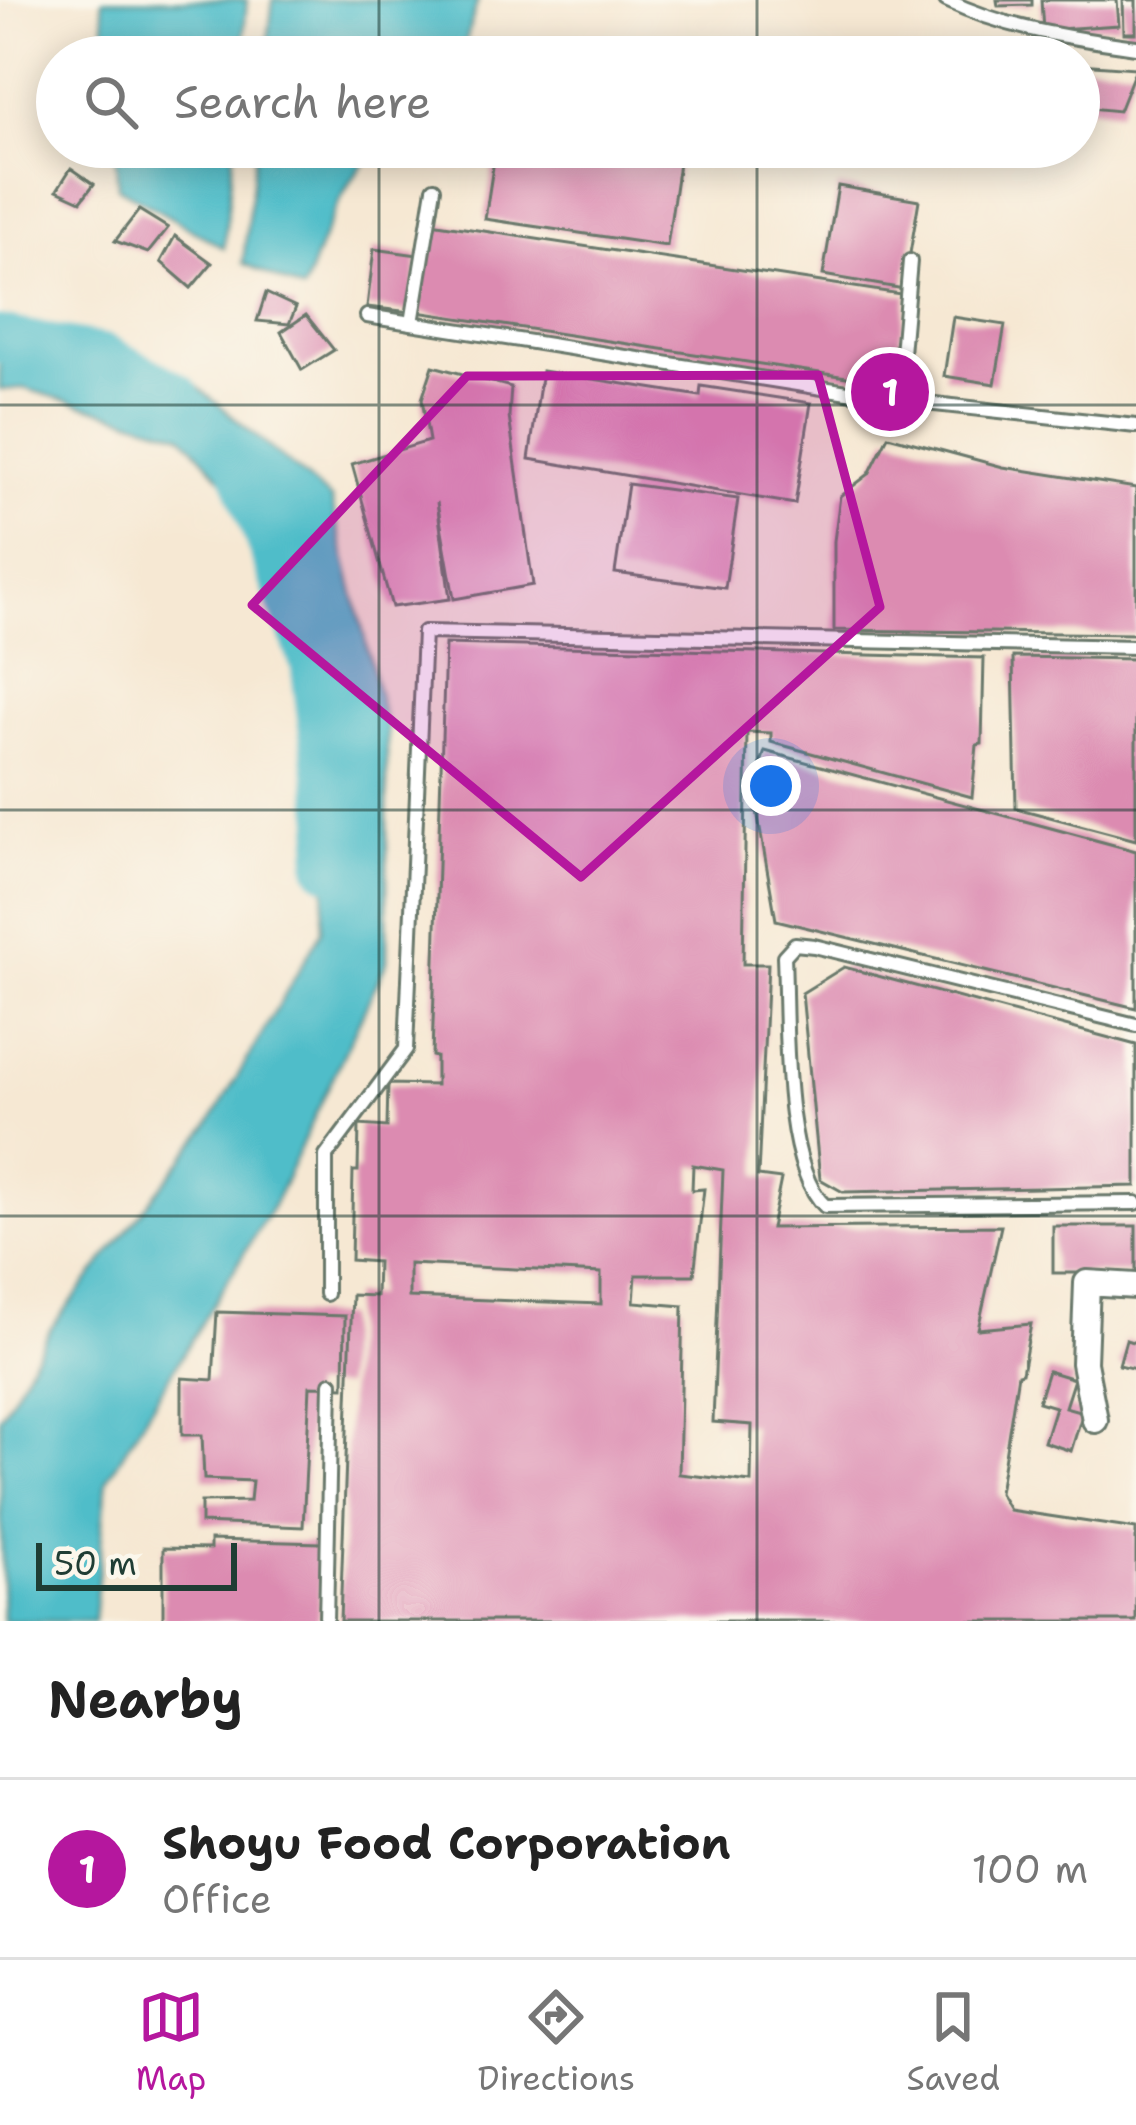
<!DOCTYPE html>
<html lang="en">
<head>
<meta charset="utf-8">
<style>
	:root { --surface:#fff; --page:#f6f6f6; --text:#222; --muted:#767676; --line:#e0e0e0; --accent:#b5179e }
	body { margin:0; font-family:"Shantell Sans",sans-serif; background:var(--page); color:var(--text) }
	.scale { position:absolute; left:36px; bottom:30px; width:201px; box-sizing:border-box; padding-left:12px; border:6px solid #1f3d34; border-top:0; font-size:33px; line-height:42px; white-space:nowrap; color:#1f3d34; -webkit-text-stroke:9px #fbf7ec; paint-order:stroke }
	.you { position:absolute; left:771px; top:786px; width:42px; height:42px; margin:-30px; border:9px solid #fff; border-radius:50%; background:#1a73e8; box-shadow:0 0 0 18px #1a73e833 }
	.badge { display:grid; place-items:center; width:78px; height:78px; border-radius:50%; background:var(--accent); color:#fff; font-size:39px; font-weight:700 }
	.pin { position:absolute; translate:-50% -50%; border:6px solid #fff; box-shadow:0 3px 12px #0006 }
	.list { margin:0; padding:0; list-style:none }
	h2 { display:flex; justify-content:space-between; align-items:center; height:156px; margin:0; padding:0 48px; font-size:51px }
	h2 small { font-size:39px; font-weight:400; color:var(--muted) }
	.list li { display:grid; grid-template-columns:78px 1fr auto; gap:36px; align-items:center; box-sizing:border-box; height:180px; padding:0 48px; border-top:3px solid var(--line) }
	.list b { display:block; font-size:45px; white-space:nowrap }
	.list p { margin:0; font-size:39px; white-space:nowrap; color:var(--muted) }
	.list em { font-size:39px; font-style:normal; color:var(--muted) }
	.icon { flex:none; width:66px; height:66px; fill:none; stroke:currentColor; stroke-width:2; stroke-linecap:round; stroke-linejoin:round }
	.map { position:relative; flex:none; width:1136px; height:1621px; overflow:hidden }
	.search { position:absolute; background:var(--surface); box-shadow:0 6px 30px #0003; left:36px; right:36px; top:36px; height:132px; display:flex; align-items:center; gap:30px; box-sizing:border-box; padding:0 42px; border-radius:66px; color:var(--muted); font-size:45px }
	.sheet { height:336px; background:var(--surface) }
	nav { display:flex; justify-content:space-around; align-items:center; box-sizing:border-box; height:168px; border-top:3px solid var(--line); background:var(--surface); font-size:33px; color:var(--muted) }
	nav a { display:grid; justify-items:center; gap:6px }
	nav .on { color:var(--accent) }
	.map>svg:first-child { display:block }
</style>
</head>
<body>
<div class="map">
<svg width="1136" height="1621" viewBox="0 0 1136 1621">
	<rect width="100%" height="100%" fill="#fbf7ec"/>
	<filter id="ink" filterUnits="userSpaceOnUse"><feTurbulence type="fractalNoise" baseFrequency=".00833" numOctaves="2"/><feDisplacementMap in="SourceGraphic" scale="24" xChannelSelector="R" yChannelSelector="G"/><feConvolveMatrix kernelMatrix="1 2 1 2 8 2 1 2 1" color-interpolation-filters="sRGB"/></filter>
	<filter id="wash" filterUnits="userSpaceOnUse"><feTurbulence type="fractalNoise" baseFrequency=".004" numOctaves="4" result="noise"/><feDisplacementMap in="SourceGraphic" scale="48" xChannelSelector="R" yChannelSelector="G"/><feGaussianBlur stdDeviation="2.7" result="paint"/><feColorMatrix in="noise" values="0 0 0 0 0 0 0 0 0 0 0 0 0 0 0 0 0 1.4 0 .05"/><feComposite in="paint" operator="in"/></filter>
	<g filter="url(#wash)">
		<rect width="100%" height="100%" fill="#f6e8d3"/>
		<!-- water -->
		<g fill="#50bdc9" stroke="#387d7e" stroke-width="3">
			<path d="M102,0H247L242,57H107Z"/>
			<path d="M273,0H478L461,57H266Z"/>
			<path d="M115,147H234L224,248L118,187Z"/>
			<path d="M256,147H381C338,184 323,240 303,291L243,263Z"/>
			<path d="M23,350L187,378L331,499L387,730V961L275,1202L107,1480L94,1621H3L0,1418L51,1328L210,1124L322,930L336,735L289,554L182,434L23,388L0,390V351Z"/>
		</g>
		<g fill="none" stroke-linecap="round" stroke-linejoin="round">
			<!-- river -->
			<g stroke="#50bdc9" stroke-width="48">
				<path d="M0,339L104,358L176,396"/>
				<path d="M243,469L314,663L334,821L329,865"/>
			</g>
		</g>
		<g id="blocks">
			<!-- building -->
			<g fill="#dc8bb1" fill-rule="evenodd">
				<path d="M997,0H1032V5L998,6Z"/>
				<path d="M1041,0H1117L1119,25L1043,30Z"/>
				<path d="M1123,0H1136V33H1124Z"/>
				<path d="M1079,64L1136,68L1119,111L1079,107Z"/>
				<path d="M496,147H619L680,156L667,246L485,219Z"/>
				<path d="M71,168L94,184L81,201L57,190Z"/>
				<path d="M838,186L919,200L904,289L823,275Z"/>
				<path d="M139,210L168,228L148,253L115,241Z"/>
				<path d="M431,223L907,295L893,384L418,312Z"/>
				<path d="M175,236L212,263L191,288L161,262Z"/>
				<path d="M374,249L418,255L411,312L367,307Z"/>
				<path d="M266,293L296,307L289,324L257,321Z"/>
				<path d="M306,315L334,350L302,370L281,332Z"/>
				<path d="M953,317L1005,325L995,384L944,376Z"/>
				<path d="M433,366L511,387L509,417L533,585L454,599L437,502L450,599L392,607L352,464L429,441L422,399Z"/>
				<path d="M542,371L700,396L701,386L811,403L795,504L529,459Z"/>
				<path d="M888,436L1003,467L1136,488V634L834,630V541L840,496L869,474Z"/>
				<path d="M628,484L738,499L725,588L615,573Z"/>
				<path d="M445,644L984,658L982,744L977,745L972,797L771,742V733L747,732L743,964H768L758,1176L781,1179L771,1228L1001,1226L978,1329L1031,1324L1022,1373L1018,1374L999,1493L1009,1510L1136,1529V1621H340L352,1295L376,1296L377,1262L351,1260L353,1171H358L359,1125L387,1127L388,1084L436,1085V1057L432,1056ZM693,1165L723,1170L713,1422L752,1425L751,1482L679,1474L683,1306L634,1302L636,1275H694L704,1189L692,1190ZM409,1264L601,1273V1304L409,1297Z"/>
				<path d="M1013,657L1136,659V840L1016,808Z"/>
				<path d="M765,751L1136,851V1008L776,920L753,788Z"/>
				<path d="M844,967L1136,1045V1186L843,1192L820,1179L802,993Z"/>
				<rect x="1053" y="1226" width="83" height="47"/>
				<path d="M217,1312L345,1316L344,1387L310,1386L303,1527L201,1523V1502L250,1501L252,1481L204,1479L202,1435H182V1378L213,1380Z"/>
				<path d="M1126,1340L1136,1343V1369L1119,1365Z"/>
				<path d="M1048,1371L1074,1379L1065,1407L1083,1412L1071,1451L1044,1442L1055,1407L1038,1402Z"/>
				<path d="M210,1540L321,1543L319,1621H163V1548L210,1549Z"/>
			</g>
		</g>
	</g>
	<g filter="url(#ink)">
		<use href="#blocks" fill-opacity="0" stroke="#6a796c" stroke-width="3"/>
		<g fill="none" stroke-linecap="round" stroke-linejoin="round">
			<!-- lane casing -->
			<g stroke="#6a796c" stroke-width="18">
				<g id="lane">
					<path d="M946,0C1006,29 1071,38 1136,47"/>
					<path d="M367,316L898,400L1136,426"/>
					<path d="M412,323L434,188"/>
					<path d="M898,400L910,261"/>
					<path d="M1136,1025L814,946L795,944L784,956C787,1017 781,1165 825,1206L1136,1203"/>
					<path d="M326,1294V1156L406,1049L424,632L1136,647"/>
					<path d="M326,1621L331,1383"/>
				</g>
			</g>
			<!-- street casing -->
			<g stroke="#6a796c" stroke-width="30">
				<path id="street" d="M1095,1420L1084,1363L1087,1283L1136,1286"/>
			</g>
			<!-- lane -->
			<use href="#lane" stroke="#fff" stroke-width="12"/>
			<!-- street -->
			<use href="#street" stroke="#fff" stroke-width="24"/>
		</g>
	</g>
	<!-- marked area -->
	<path fill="#b5179e" fill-opacity="0.2" stroke="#b5179e" stroke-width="9" stroke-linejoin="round" d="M818,375L880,607L581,877L252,605L467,376Z"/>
	<!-- grid -->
	<path fill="none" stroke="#1f3d34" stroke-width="3" stroke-opacity="0.55" d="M379,0V57M757,0V57M379,147V1621M757,147V1621M0,405H1136M0,810H1136M0,1216H1136"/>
</svg>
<div class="scale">50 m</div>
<div class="you"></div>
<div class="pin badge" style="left:890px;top:392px">1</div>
<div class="search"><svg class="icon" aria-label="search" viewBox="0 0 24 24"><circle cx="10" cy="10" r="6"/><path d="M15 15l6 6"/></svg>Search here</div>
</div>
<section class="sheet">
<h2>Nearby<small></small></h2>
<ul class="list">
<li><span class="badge">1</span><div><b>Shoyu Food Corporation</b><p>Office</p></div><em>100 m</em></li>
</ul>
</section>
<nav>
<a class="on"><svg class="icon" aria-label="map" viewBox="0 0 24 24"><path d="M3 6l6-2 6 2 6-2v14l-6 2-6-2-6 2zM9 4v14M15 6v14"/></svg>Map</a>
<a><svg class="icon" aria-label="directions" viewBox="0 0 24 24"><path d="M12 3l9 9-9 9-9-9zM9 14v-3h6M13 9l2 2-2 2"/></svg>Directions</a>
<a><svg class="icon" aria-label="saved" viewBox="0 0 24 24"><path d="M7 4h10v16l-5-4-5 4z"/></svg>Saved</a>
</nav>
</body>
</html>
